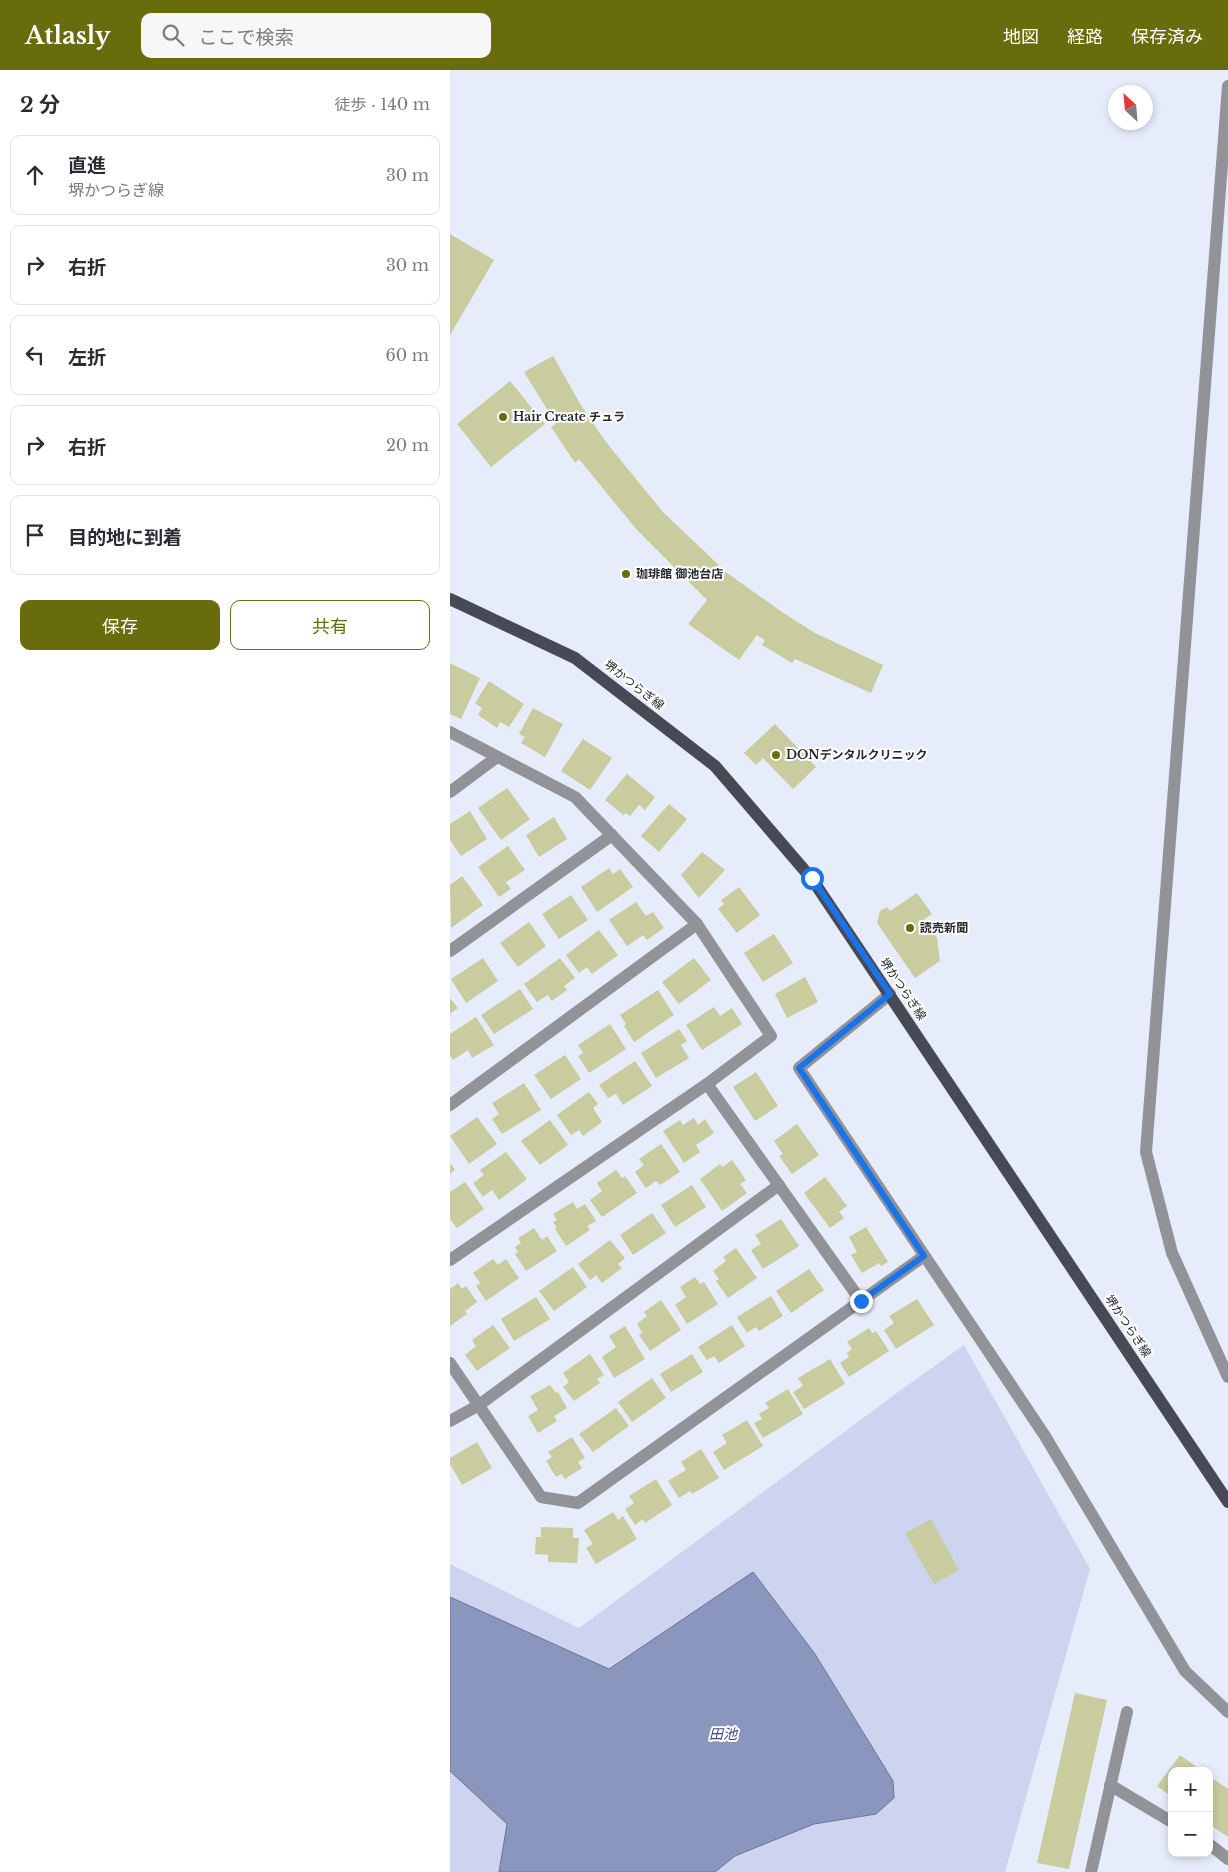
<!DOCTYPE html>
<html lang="ja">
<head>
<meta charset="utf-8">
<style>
	:root { --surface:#fff; --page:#f7f7f7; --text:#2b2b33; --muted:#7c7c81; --line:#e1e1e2; --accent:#696c0d }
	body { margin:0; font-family:"Libre Baskerville","Noto Sans JP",serif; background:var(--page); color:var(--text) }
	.controls { position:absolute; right:15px; bottom:15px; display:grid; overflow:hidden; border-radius:10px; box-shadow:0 2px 8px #0003 }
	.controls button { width:45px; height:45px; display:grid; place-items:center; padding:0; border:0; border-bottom:1px solid var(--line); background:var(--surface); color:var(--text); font:25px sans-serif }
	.compass { position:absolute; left:658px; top:15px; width:45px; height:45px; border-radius:50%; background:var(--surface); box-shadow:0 2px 8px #0003; rotate:334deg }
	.stop { position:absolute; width:15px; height:15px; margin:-11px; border:4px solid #1a73e8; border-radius:50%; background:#fff }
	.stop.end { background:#1a73e8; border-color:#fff; box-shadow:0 1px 5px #0008 }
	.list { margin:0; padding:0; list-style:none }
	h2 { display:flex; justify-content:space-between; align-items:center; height:65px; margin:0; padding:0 20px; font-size:21px }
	h2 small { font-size:16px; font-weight:400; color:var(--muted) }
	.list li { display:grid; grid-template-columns:32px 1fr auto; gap:15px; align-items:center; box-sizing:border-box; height:80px; margin:0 10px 10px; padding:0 10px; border:1px solid var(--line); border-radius:10px }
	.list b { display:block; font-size:19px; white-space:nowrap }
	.list p { margin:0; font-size:16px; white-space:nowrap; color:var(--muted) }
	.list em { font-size:16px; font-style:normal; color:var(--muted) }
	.actions { display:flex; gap:10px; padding:15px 20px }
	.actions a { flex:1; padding:11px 0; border:1px solid var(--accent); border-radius:10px; text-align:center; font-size:18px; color:var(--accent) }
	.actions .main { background:var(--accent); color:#fff }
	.icon { flex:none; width:28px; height:28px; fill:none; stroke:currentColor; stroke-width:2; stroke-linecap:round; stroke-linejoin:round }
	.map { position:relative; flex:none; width:778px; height:1802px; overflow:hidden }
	header { display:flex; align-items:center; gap:30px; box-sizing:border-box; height:70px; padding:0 25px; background:var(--accent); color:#fff }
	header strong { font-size:24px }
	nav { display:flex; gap:28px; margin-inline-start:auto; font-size:18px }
	.search { width:350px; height:45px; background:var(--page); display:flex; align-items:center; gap:12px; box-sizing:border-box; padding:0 18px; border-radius:10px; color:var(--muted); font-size:19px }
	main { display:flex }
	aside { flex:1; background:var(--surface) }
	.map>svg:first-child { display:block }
</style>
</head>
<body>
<header>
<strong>Atlasly</strong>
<div class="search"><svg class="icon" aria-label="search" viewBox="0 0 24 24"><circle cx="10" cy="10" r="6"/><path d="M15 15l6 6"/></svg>ここで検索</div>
<nav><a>地図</a><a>経路</a><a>保存済み</a></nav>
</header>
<main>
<aside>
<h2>2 分<small>徒歩 · 140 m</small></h2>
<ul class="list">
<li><svg class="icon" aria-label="ahead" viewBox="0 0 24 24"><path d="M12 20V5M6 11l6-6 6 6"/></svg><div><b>直進</b><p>堺かつらぎ線</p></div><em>30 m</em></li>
<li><svg class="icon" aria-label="right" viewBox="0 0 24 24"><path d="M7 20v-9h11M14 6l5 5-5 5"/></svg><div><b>右折</b></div><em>30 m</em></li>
<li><svg class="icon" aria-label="left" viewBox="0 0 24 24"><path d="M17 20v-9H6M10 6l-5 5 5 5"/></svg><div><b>左折</b></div><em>60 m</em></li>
<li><svg class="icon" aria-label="right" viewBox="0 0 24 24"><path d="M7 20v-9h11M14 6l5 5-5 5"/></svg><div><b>右折</b></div><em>20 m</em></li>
<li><svg class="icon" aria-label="arrive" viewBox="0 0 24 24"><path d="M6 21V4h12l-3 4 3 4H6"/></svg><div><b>目的地に到着</b></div></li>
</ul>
<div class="actions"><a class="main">保存</a><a>共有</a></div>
</aside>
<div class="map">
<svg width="778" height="1802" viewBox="0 0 778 1802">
	<rect width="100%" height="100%" fill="#e7ecfb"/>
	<!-- green -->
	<path fill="#ccd4ef" d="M514,1275L640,1499L555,1802H0V1494L129,1558L451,1320Z"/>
	<!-- water -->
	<path fill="#8b96bf" stroke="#6d7594" d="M303,1502L365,1584L443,1711L444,1728L426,1744L364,1754L285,1786L265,1802H49L57,1754L0,1701V1527L159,1599Z"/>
	<!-- building -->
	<g fill="#c8cc9e">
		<path d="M0,164L44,190L0,265Z"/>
		<path d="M103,286L132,337L156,372L212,441L277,503L332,542L365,563L433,595L421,623L345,589L342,593L312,575L315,570L307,565L289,590L238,554L257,530L187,460L129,389L125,393L101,357L106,354L74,302Z"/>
		<path d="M60,311L95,354L41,397L7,354Z"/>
		<path d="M0,593L30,608L11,649L0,644Z"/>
		<path d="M39,611L74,634L59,657L50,652L47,658L28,645L32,638L25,633Z"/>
		<path d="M83,638L113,654L95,687L71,673L75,667L69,664Z"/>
		<path d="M325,654L366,697L343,719L313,688L306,695L294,683Z"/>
		<path d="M133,669L162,688L140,720L111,701Z"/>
		<path d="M177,704L205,727L195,740L189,735L180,746L176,743L173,745L155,730Z"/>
		<path d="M57,718L80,749L51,770L28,738Z"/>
		<path d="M219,734L237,749L209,782L191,766Z"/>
		<path d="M20,741L37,769L11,786L0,770V754Z"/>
		<path d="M104,747L117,769L89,787L76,765Z"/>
		<path d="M58,776L75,800L56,812L61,819L49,827L28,797Z"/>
		<path d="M252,782L275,800L249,828L231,805Z"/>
		<path d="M159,798L163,804L170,799L183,817L147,842L131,817Z"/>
		<path d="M12,806L33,835L1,858L0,815Z"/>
		<path d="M289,817L310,845L287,863L268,839L274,834L271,830Z"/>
		<path d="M467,823L482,844L474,849L487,868L490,891L465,908L427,853L430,841L437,837L440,841Z"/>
		<path d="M121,825L138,850L109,869L92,844Z"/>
		<path d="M186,832L196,846L203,842L214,858L197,870L193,865L177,876L159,850Z"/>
		<path d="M79,852L96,876L68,897L50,873Z"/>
		<path d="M149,860L168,885L142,904L137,897L129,903L116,885Z"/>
		<path d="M324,864L343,893L313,912L294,883Z"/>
		<path d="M33,888L48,911L16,933L1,909Z"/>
		<path d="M110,888L125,908L114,916L117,920L102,931L98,925L87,932L74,914Z"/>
		<path d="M244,888L261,910L229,934L212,912Z"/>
		<path d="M355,907L368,932L337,948L325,924Z"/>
		<path d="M70,919L83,939L44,964L31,945Z"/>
		<path d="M208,920L224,945L184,972L174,956L176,954L170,945Z"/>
		<path d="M0,928L8,938L0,944Z"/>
		<path d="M264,937L270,946L282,938L292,954L252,980L236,955Z"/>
		<path d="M26,947L44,975L22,988L18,980L3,990L0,986V964Z"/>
		<path d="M160,954L176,979L139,1003L128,986L133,983L128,975Z"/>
		<path d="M229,959L237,971L231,975L239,988L206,1008L191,983Z"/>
		<path d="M115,985L131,1009L101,1029L84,1005Z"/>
		<path d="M185,991L202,1016L173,1035L166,1024L158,1028L149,1015Z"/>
		<path d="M306,1002L328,1036L305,1051L283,1017Z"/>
		<path d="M74,1013L91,1040L52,1064L42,1049L49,1044L42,1033Z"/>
		<path d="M139,1022L148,1034L143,1038L152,1052L133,1066L129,1060L121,1065L107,1045Z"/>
		<path d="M27,1047L47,1074L19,1094L0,1066Z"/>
		<path d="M244,1048L248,1055L255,1049L264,1063L246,1075L250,1082L234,1093L213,1061L230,1050L233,1055Z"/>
		<path d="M100,1050L118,1075L90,1095L71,1071Z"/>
		<path d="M347,1054L369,1085L342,1104L329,1086L333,1084L324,1071Z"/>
		<path d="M211,1074L230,1102L210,1115L206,1111L196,1118L185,1102L194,1095L189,1089Z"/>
		<path d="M56,1082L77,1109L49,1130L42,1120L33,1127L23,1113L34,1105L30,1100Z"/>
		<path d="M282,1090L296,1110L290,1114L297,1123L272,1141L250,1109L270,1094L273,1097Z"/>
		<path d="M0,1093L5,1100L0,1104Z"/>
		<path d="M166,1100L172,1108L175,1106L187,1123L152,1147L140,1130L152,1121L147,1113Z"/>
		<path d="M375,1107L397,1136L389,1142L394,1148L380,1158L354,1123Z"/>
		<path d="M15,1112L34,1139L7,1158L0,1149V1122Z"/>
		<path d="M242,1115L256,1137L225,1157L211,1135Z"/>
		<path d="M123,1132L127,1139L135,1134L146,1151L137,1156L140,1160L116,1176L105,1159L107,1158L103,1152L107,1150L103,1144Z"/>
		<path d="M202,1143L216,1163L183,1185L170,1165Z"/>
		<path d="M331,1149L349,1176L313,1199L301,1180L311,1174L305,1165Z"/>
		<path d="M416,1157L438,1192L431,1196L429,1193L412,1203L401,1185L407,1182L399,1167Z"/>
		<path d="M84,1158L92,1170L97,1166L107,1181L76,1201L65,1184L68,1182L65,1177L71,1173L68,1168Z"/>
		<path d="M160,1170L175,1188L168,1194L172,1198L152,1213L146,1205L140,1210L128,1194Z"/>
		<path d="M286,1178L307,1208L278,1228L266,1211L269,1209L263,1201L276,1191L273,1187Z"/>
		<path d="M43,1189L48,1195L56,1189L69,1208L36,1231L26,1216L30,1213L23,1203Z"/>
		<path d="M123,1197L137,1217L104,1241L89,1221Z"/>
		<path d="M359,1199L374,1220L341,1243L326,1221Z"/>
		<path d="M245,1207L250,1214L254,1212L268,1234L237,1254L225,1235L236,1227L230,1217Z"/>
		<path d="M8,1213L12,1219L16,1216L27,1232L15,1241L17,1244L0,1256V1219Z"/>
		<path d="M321,1226L333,1246L309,1261L306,1257L297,1263L287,1247Z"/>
		<path d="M86,1227L100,1249L64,1271L51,1249Z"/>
		<path d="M467,1229L484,1255L446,1279L434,1260L444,1253L439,1246Z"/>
		<path d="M211,1230L231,1260L200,1281L189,1265L192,1262L187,1254L197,1246L194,1242Z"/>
		<path d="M43,1255L60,1278L27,1301L15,1285L26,1276L22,1270Z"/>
		<path d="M282,1255L295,1276L269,1293L264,1286L257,1290L248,1277Z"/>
		<path d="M175,1256L195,1289L164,1308L152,1287L166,1277L159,1266Z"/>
		<path d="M419,1258L422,1263L426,1261L439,1281L399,1307L390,1293L399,1287L397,1283L402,1279L397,1272Z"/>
		<path d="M140,1284L154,1305L147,1309L150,1313L124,1331L113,1317L119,1312L113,1303Z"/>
		<path d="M242,1284L253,1302L221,1322L210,1304Z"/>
		<path d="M380,1289L395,1314L354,1339L343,1322L353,1316L348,1308Z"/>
		<path d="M202,1308L216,1328L182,1352L168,1332Z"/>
		<path d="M100,1315L106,1323L108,1322L117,1338L104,1346L107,1351L88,1363L78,1346L88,1340L80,1326Z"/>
		<path d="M338,1319L353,1344L313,1368L304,1353L312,1349L309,1344L319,1338L315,1333Z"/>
		<path d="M166,1338L179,1356L143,1382L129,1364Z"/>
		<path d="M297,1350L313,1376L274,1400L263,1382L277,1373L272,1365Z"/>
		<path d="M122,1367L135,1388L128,1392L132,1398L115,1409L112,1404L106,1407L96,1391L102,1387L98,1382Z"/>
		<path d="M27,1372L42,1398L12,1415L0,1394V1388Z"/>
		<path d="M251,1379L269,1408L242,1424L240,1421L229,1428L218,1411L236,1400L231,1392Z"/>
		<path d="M206,1409L222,1435L195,1453L193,1449L185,1455L175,1439L184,1433L179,1426Z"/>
		<path d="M163,1442L168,1450L173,1446L187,1469L146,1494L136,1478L143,1474L134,1460Z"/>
		<path d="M481,1449L509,1500L484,1514L455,1463Z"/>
		<path d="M91,1457L123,1458V1468H129L127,1493L98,1492V1485L85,1484L86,1467H91Z"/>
		<path d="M625,1623L657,1630L619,1799L587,1793Z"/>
		<path d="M730,1685L752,1701H722V1727L707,1716Z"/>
		<path d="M759,1706L778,1719V1767L759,1754Z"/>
	</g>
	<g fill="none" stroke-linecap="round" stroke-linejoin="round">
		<!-- minor -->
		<g stroke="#919399" stroke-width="12">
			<path d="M778,16L696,1082L722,1183L778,1307"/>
			<path d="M0,662L125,727L247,854L321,966L257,1014"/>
			<path d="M0,722L47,687"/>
			<path d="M0,881L162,765"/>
			<path d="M440,924L349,998L595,1366L735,1601L778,1642"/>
			<path d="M0,1035L247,854"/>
			<path d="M0,1190L257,1014L411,1231"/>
			<path d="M0,1293L91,1427L128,1433L474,1186"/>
			<path d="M0,1351L29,1335L329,1115"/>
			<path d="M660,1715L722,1752"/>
			<path d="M759,1774L778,1789"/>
			<path d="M641,1802L677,1642"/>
		</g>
		<!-- major -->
		<path stroke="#474a55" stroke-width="12" d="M0,529L125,588L265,696L362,809L778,1432"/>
	</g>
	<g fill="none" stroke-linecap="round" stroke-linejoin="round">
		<!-- route -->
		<path stroke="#1a73e8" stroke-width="6" d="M362,808L440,924L349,998L474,1186L411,1231"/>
	</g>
	<!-- markers -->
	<g fill="#696c0d" stroke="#fff" stroke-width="2">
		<circle cx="53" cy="347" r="5"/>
		<circle cx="176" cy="504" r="5"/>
		<circle cx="326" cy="685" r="5"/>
		<circle cx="460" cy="858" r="5"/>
	</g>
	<g text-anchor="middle" stroke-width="4" stroke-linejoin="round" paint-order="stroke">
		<!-- poi labels -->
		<g font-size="12" font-weight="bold" fill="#27282e" stroke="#fff" text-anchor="start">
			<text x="63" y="351">Hair Create チュラ</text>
			<text x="186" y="508">珈琲館 御池台店</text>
			<text x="336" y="689">DONデンタルクリニック</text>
			<text x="470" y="862">読売新聞</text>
		</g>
		<!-- street labels -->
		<g font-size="12" fill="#27282e" stroke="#fff">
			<text transform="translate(184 615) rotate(38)" y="4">堺かつらぎ線</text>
			<text transform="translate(453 919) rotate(56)" y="4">堺かつらぎ線</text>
			<text transform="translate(678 1256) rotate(56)" y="4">堺かつらぎ線</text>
		</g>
		<!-- water labels -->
		<g font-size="14" font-style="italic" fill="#3f4b81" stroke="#fff">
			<text x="273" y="1669">田池</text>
		</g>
	</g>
</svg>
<div class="controls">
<button>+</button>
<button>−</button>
</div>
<svg class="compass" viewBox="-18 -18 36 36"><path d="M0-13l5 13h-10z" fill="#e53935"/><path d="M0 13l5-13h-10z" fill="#7c7c81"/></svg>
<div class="stop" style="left:362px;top:808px"></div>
<div class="stop end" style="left:411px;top:1231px"></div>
</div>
</main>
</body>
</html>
